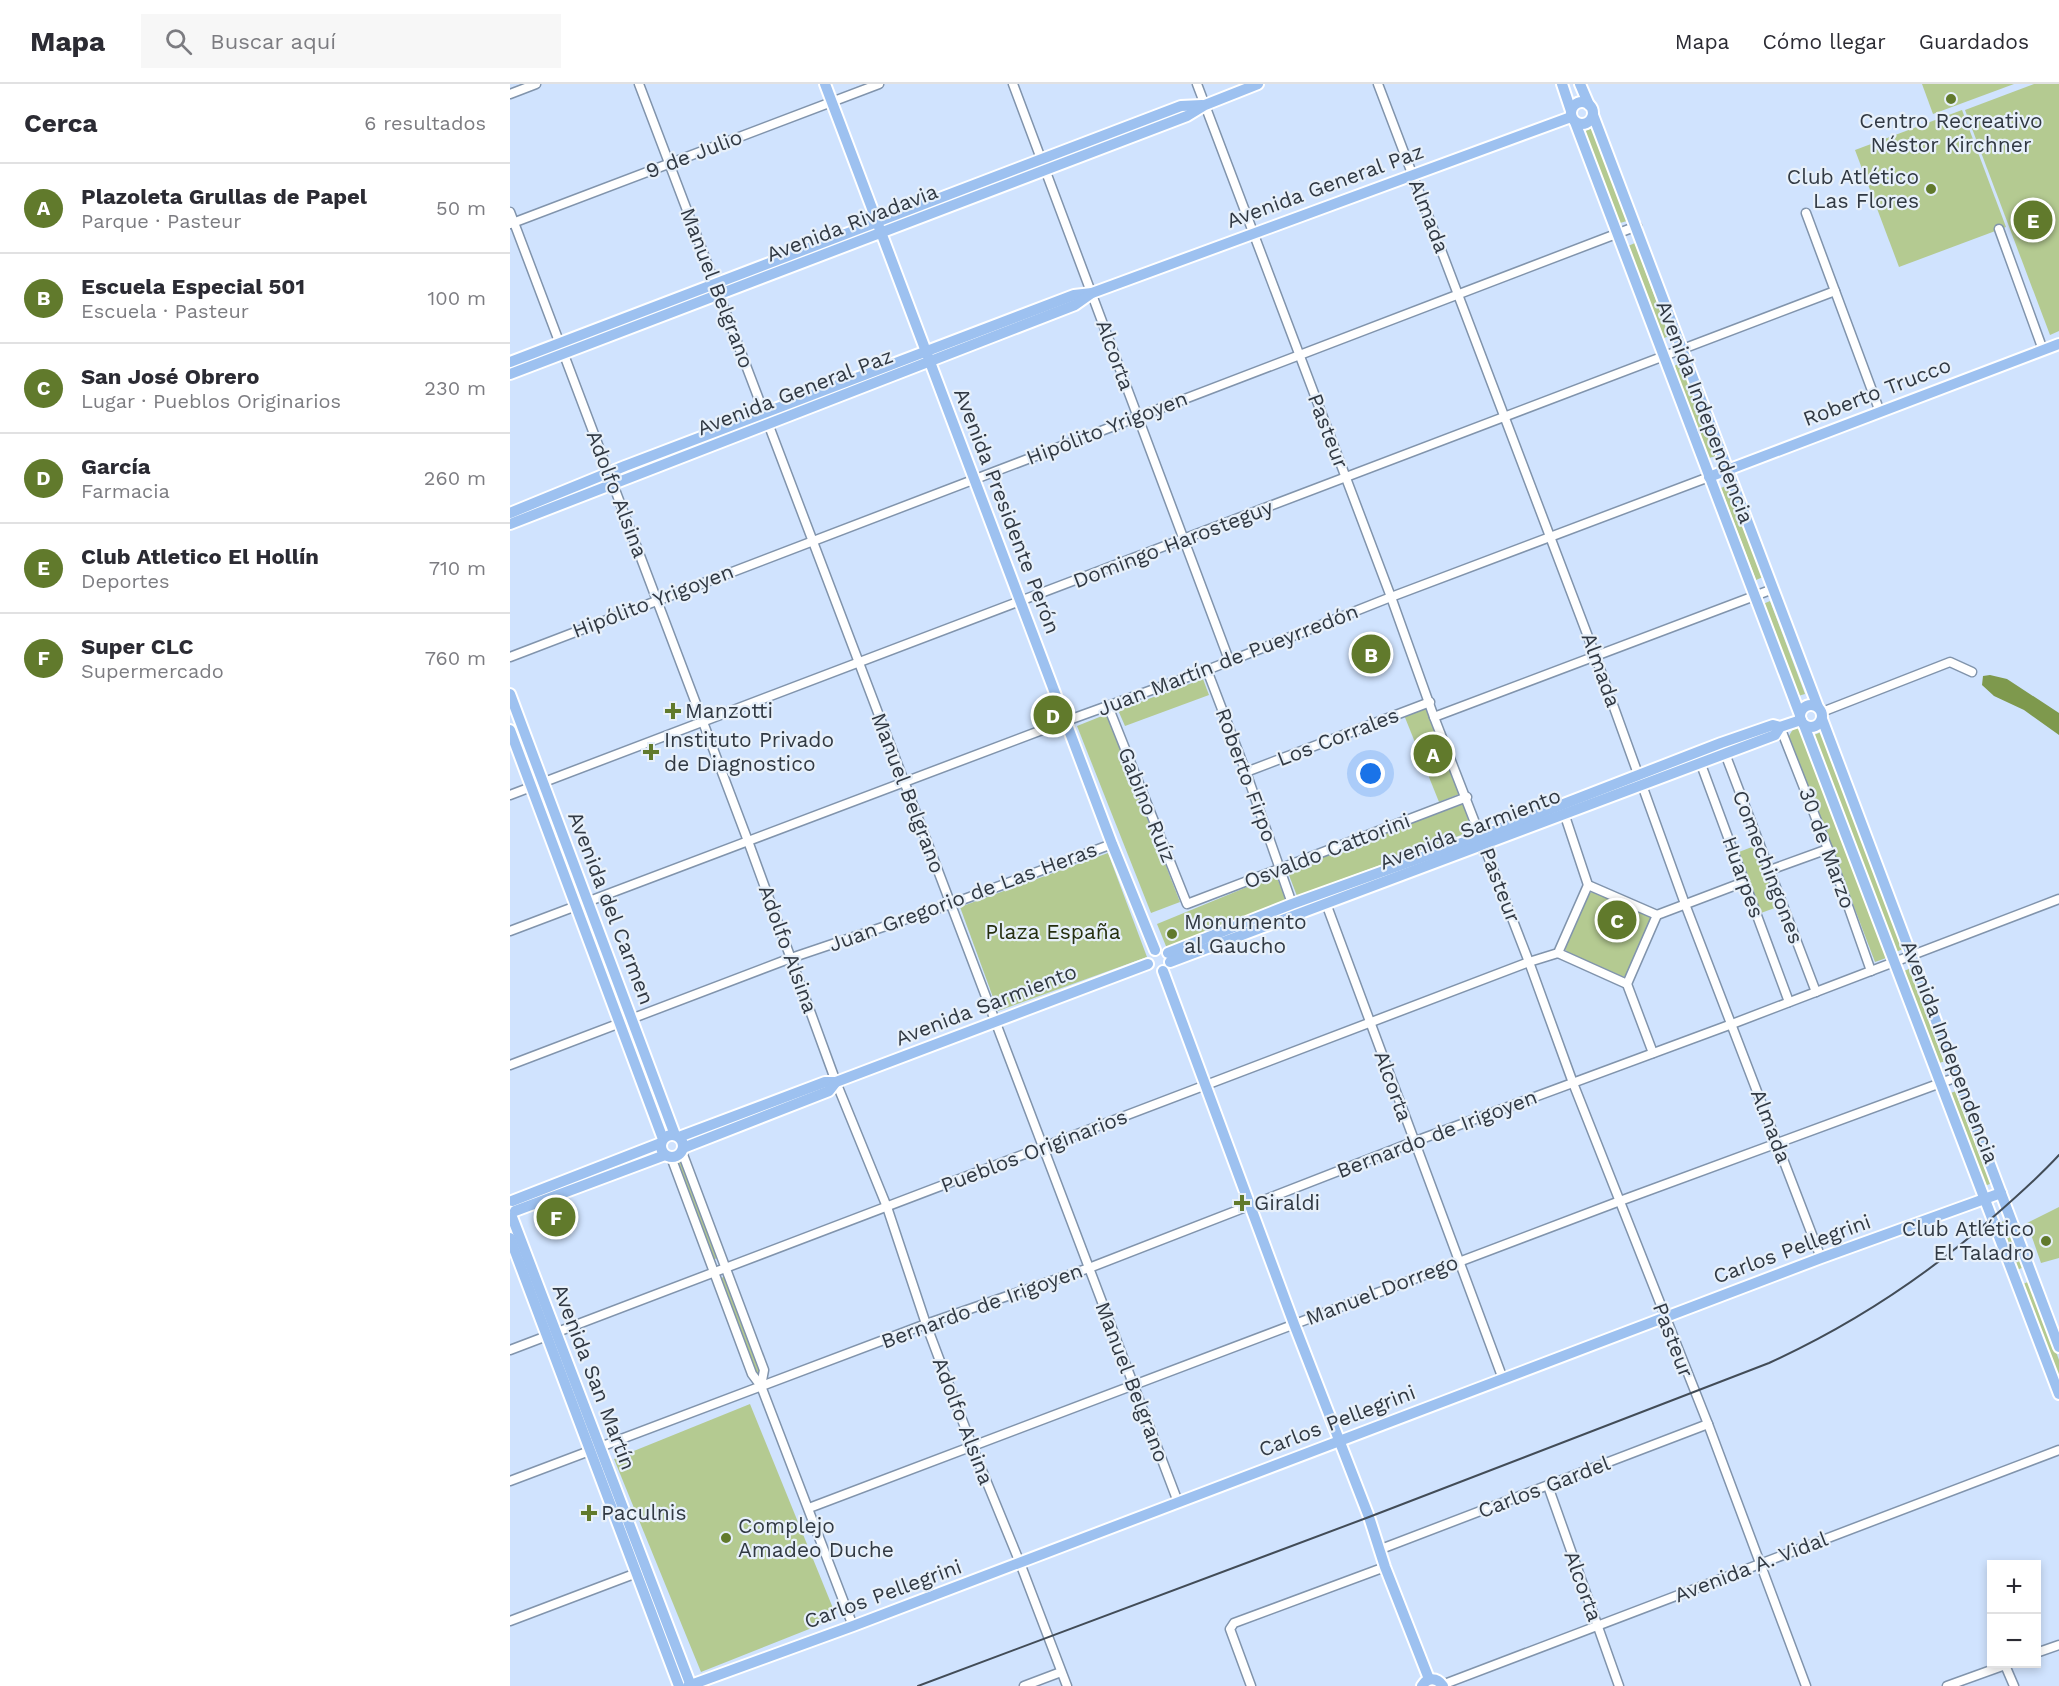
<!DOCTYPE html>
<html lang="es">
<head>
<meta charset="utf-8">
<style>
	:root { --surface:#fff; --page:#f7f7f7; --text:#2b2b33; --muted:#7c7c81; --line:#e1e1e2; --accent:#617a2c }
	body { margin:0; font-family:"Work Sans",sans-serif; background:var(--page); color:var(--text) }
	.controls { position:absolute; right:18px; bottom:18px; display:grid; overflow:hidden; border-radius:0px; box-shadow:0 3px 9px #0003 }
	.controls button { width:54px; height:54px; display:grid; place-items:center; padding:0; border:0; border-bottom:2px solid var(--line); background:var(--surface); color:var(--text); font:30px sans-serif }
	.you { position:absolute; left:861px; top:690px; width:21px; height:21px; margin:-15px; border:4px solid #fff; border-radius:50%; background:#1a73e8; box-shadow:0 0 0 9px #1a73e833 }
	.badge { display:grid; place-items:center; width:39px; height:39px; border-radius:50%; background:var(--accent); color:#fff; font-size:20px; font-weight:700 }
	.pin { position:absolute; translate:-50% -50%; border:3px solid #fff; box-shadow:0 2px 6px #0006 }
	.list { margin:0; padding:0; list-style:none }
	h2 { display:flex; justify-content:space-between; align-items:center; height:78px; margin:0; padding:0 24px; font-size:26px }
	h2 small { font-size:20px; font-weight:400; color:var(--muted) }
	.list li { display:grid; grid-template-columns:39px 1fr auto; gap:18px; align-items:center; box-sizing:border-box; height:90px; padding:0 24px; border-top:2px solid var(--line) }
	.list b { display:block; font-size:22px; white-space:nowrap }
	.list p { margin:0; font-size:20px; white-space:nowrap; color:var(--muted) }
	.list em { font-size:20px; font-style:normal; color:var(--muted) }
	.icon { flex:none; width:33px; height:33px; fill:none; stroke:currentColor; stroke-width:2; stroke-linecap:round; stroke-linejoin:round }
	.map { position:relative; flex:none; width:1549px; height:1602px; overflow:hidden }
	header { display:flex; align-items:center; gap:36px; box-sizing:border-box; height:84px; padding:0 30px; background:var(--surface); border-bottom:2px solid var(--line) }
	header strong { font-size:28px }
	nav { display:flex; gap:33px; margin-inline-start:auto; font-size:21px }
	.search { width:420px; height:54px; background:var(--page); display:flex; align-items:center; gap:15px; box-sizing:border-box; padding:0 21px; border-radius:0px; color:var(--muted); font-size:22px }
	main { display:flex }
	aside { flex:1; background:var(--surface) }
	.map>svg:first-child { display:block }
</style>
</head>
<body>
<header>
<strong>Mapa</strong>
<div class="search"><svg class="icon" aria-label="search" viewBox="0 0 24 24"><circle cx="10" cy="10" r="6"/><path d="M15 15l6 6"/></svg>Buscar aquí</div>
<nav><a>Mapa</a><a>Cómo llegar</a><a>Guardados</a></nav>
</header>
<main>
<aside>
<h2>Cerca<small>6 resultados</small></h2>
<ul class="list">
<li><span class="badge">A</span><div><b>Plazoleta Grullas de Papel</b><p>Parque · Pasteur</p></div><em>50 m</em></li>
<li><span class="badge">B</span><div><b>Escuela Especial 501</b><p>Escuela · Pasteur</p></div><em>100 m</em></li>
<li><span class="badge">C</span><div><b>San José Obrero</b><p>Lugar · Pueblos Originarios</p></div><em>230 m</em></li>
<li><span class="badge">D</span><div><b>García</b><p>Farmacia</p></div><em>260 m</em></li>
<li><span class="badge">E</span><div><b>Club Atletico El Hollín</b><p>Deportes</p></div><em>710 m</em></li>
<li><span class="badge">F</span><div><b>Super CLC</b><p>Supermercado</p></div><em>760 m</em></li>
</ul>
</aside>
<div class="map">
<svg width="1549" height="1602" viewBox="0 0 1549 1602">
	<rect width="100%" height="100%" fill="#d0e3fe"/>
	<!-- green -->
	<g fill="#b4ca91">
		<path d="M1412,0H1504L1423,30Z"/>
		<path d="M1524,0H1549V247L1540,251L1455,26Z"/>
		<path d="M1452,26L1496,143L1389,183L1345,66Z"/>
		<path d="M1082,44L1117,137L1110,139L1075,47Z"/>
		<path d="M1125,159L1159,252L1152,255L1118,162Z"/>
		<path d="M1171,279L1206,372L1199,374L1164,282Z"/>
		<path d="M1218,401L1253,493L1246,496L1211,404Z"/>
		<path d="M1260,517L1295,610L1288,612L1253,520Z"/>
		<path d="M693,595L699,611L615,642L608,626Z"/>
		<path d="M917,623L952,709L929,718L894,631Z"/>
		<path d="M597,630L670,818L641,829L567,642Z"/>
		<path d="M1290,642L1379,873L1365,878L1279,652L1283,645Z"/>
		<path d="M1311,648L1393,865L1386,868L1304,651Z"/>
		<path d="M953,720L962,747L787,812L777,786Z"/>
		<path d="M1247,761L1270,822L1251,829L1229,768Z"/>
		<path d="M598,769L637,873L488,927L450,823Z"/>
		<path d="M766,791L777,818L658,867L647,840Z"/>
		<path d="M1083,807L1140,831L1142,835L1116,892L1113,893L1058,869L1055,865L1079,810Z"/>
		<path d="M1401,884L1436,977L1429,979L1394,887Z"/>
		<path d="M1447,1007L1482,1099L1475,1102L1440,1009Z"/>
		<path d="M171,1076L207,1174L203,1176L167,1077Z"/>
		<path d="M1549,1123V1174L1531,1179L1517,1139Z"/>
		<path d="M1496,1136L1514,1183L1507,1186L1489,1139Z"/>
		<path d="M214,1193L251,1291L247,1293L210,1194Z"/>
		<path d="M1520,1197L1549,1276V1298L1513,1200Z"/>
		<path d="M240,1320L327,1534L191,1588L104,1375Z"/>
	</g>
	<!-- water -->
	<path fill="#7e994d" d="M1480,591L1497,595L1549,629V651L1514,626L1484,612L1472,601L1473,592Z"/>
	<g fill="none" stroke-linecap="round" stroke-linejoin="round">
		<!-- minor casing -->
		<g stroke="#8194ac" stroke-width="11">
			<g id="minor">
				<path d="M129,0L668,1418"/>
				<path d="M503,0L719,576"/>
				<path d="M687,0L881,513L924,633L1019,878L1063,999L1198,1340L1296,1602"/>
				<path d="M868,0L1085,571L1175,820L1311,1174"/>
				<path d="M0,10L26,0"/>
				<path d="M0,128L238,757L326,998L377,1123L416,1240L462,1362L510,1479L557,1602"/>
				<path d="M1296,129L1370,328"/>
				<path d="M0,140L369,0"/>
				<path d="M1489,145L1533,266"/>
				<path d="M0,573L1127,142"/>
				<path d="M697,586L736,688L786,831"/>
				<path d="M598,622L677,820L957,713"/>
				<path d="M1312,628L1440,578L1462,588"/>
				<path d="M924,633L1263,505"/>
				<path d="M1270,643L1318,765L1361,887"/>
				<path d="M1211,659L1306,908"/>
				<path d="M1189,675L1279,918"/>
				<path d="M736,688L920,618"/>
				<path d="M0,711L1325,207"/>
				<path d="M1053,726L1078,801"/>
				<path d="M1260,786L1318,765"/>
				<path d="M814,814L993,1295"/>
				<path d="M1147,831L1234,798"/>
				<path d="M0,847L556,637L697,586L881,513L1199,393"/>
				<path d="M1117,900L1143,969"/>
				<path d="M0,981L281,874L441,820L602,760"/>
				<path d="M172,1068L254,1286L251,1302"/>
				<path d="M161,1073L242,1290L251,1302L343,1542"/>
				<path d="M0,1266L1019,878L1048,869L1117,900L1147,831L1078,801L1048,869"/>
				<path d="M0,1397L416,1240L579,1184L903,1058L1222,940L1549,815"/>
				<path d="M1038,1402L1109,1602"/>
				<path d="M299,1424L1110,1117L1447,993"/>
				<path d="M871,1465L1198,1340"/>
				<path d="M0,1537L132,1487"/>
				<path d="M1526,1569L1549,1561"/>
				<path d="M1495,1581L1504,1602"/>
				<path d="M932,1601L1549,1366"/>
				<path d="M514,1602L551,1588"/>
				<path d="M741,1602L720,1545L724,1539L875,1483"/>
				<path d="M1437,1602L1498,1580"/>
			</g>
		</g>
		<!-- major casing -->
		<g stroke="#fff" stroke-width="14">
			<g id="major">
				<path d="M315,0L602,760L645,866"/>
				<path d="M1052,0L1061,27"/>
				<path d="M1070,0L1079,21"/>
				<circle cx="1072" cy="29" r="11"/>
				<path d="M1083,31L1308,623"/>
				<path d="M1065,38L1290,631"/>
				<path d="M0,278L671,22L692,21"/>
				<path d="M0,290L677,32L695,21L748,0"/>
				<path d="M1199,393L1549,260"/>
				<path d="M0,429L115,382L564,211L582,209"/>
				<path d="M0,440L565,221L582,209L1061,33"/>
				<path d="M0,610L165,1051"/>
				<circle cx="1301" cy="632" r="11"/>
				<path d="M1312,635L1549,1263"/>
				<path d="M1294,641L1549,1310"/>
				<path d="M0,646L153,1055"/>
				<path d="M658,869L782,820L971,752L1211,659L1263,641L1270,643L1291,636"/>
				<path d="M660,878L1265,651L1270,643"/>
				<path d="M653,887L784,1240L859,1433L875,1483L919,1595"/>
				<circle cx="162" cy="1062" r="11"/>
				<path d="M169,1053L315,998H326L638,880"/>
				<path d="M173,1064L319,1007L326,998"/>
				<path d="M2,1117L151,1059"/>
				<path d="M5,1127L155,1071"/>
				<path d="M2,1133L181,1602"/>
				<path d="M0,1154L169,1602"/>
				<path d="M178,1602L343,1542L1311,1174L1491,1109"/>
				<path d="M912,1602C917,1593 927,1593 933,1602"/>
			</g>
		</g>
		<!-- minor -->
		<use href="#minor" stroke="#fff" stroke-width="8"/>
		<!-- major -->
		<use href="#major" stroke="#9dc1f0" stroke-width="10"/>
		<!-- rail -->
		<path stroke="#424c57" stroke-width="2" d="M408,1602L859,1433L1259,1279C1342,1241 1414,1194 1482,1134C1505,1114 1528,1094 1549,1071"/>
	</g>
	<!-- markers -->
	<g fill="#617a2c" stroke="#e7f0fa" stroke-width="2">
		<circle cx="1441" cy="15" r="6"/>
		<circle cx="1421" cy="105" r="6"/>
		<path d="M160 618h6v6h6v6h-6v6h-6v-6h-6v-6h6z"/>
		<path d="M138 659h6v6h6v6h-6v6h-6v-6h-6v-6h6z"/>
		<circle cx="662" cy="850" r="6"/>
		<path d="M729 1110h6v6h6v6h-6v6h-6v-6h-6v-6h6z"/>
		<circle cx="1536" cy="1157" r="6"/>
		<path d="M76 1420h6v6h6v6h-6v6h-6v-6h-6v-6h6z"/>
		<circle cx="216" cy="1454" r="6"/>
	</g>
	<g text-anchor="middle" stroke-width="4.5" stroke-linejoin="round" paint-order="stroke">
		<!-- poi labels -->
		<g font-size="21" fill="#313943" stroke="#e7f0fa" text-anchor="start">
			<text x="1441" y="44" text-anchor="middle">Centro Recreativo<tspan x="1441" dy="24">Néstor Kirchner</tspan></text>
			<text x="1409" y="100" text-anchor="end">Club Atlético<tspan x="1409" dy="24">Las Flores</tspan></text>
			<text x="175" y="634">Manzotti</text>
			<text x="154" y="663">Instituto Privado<tspan x="154" dy="24">de Diagnostico</tspan></text>
			<text x="674" y="845">Monumento<tspan x="674" dy="24">al Gaucho</tspan></text>
			<text x="744" y="1126">Giraldi</text>
			<text x="1524" y="1152" text-anchor="end">Club Atlético<tspan x="1524" dy="24">El Taladro</tspan></text>
			<text x="91" y="1436">Paculnis</text>
			<text x="228" y="1449">Complejo<tspan x="228" dy="24">Amadeo Duche</tspan></text>
		</g>
		<!-- street labels -->
		<g font-size="21" fill="#313943" stroke="#e7f0fa">
			<text transform="translate(184 70) rotate(-21)" y="7">9 de Julio</text>
			<text transform="translate(815 102) rotate(-20)" y="7">Avenida General Paz</text>
			<text transform="translate(919 132) rotate(69)" y="7">Almada</text>
			<text transform="translate(342 139) rotate(-21)" y="7">Avenida Rivadavia</text>
			<text transform="translate(207 204) rotate(69)" y="7">Manuel Belgrano</text>
			<text transform="translate(605 271) rotate(70)" y="7">Alcorta</text>
			<text transform="translate(285 308) rotate(-21)" y="7">Avenida General Paz</text>
			<text transform="translate(1367 308) rotate(-21)" y="7">Roberto Trucco</text>
			<text transform="translate(1195 328) rotate(69)" y="7">Avenida Independencia</text>
			<text transform="translate(597 344) rotate(-21)" y="7">Hipólito Yrigoyen</text>
			<text transform="translate(818 347) rotate(69)" y="7">Pasteur</text>
			<text transform="translate(107 410) rotate(69)" y="7">Adolfo Alsina</text>
			<text transform="translate(497 427) rotate(69)" y="7">Avenida Presidente Perón</text>
			<text transform="translate(663 460) rotate(-21)" y="7">Domingo Harosteguy</text>
			<text transform="translate(143 517) rotate(-21)" y="7">Hipólito Yrigoyen</text>
			<text transform="translate(718 576) rotate(-21)" y="7">Juan Martín de Pueyrredón</text>
			<text transform="translate(1091 586) rotate(70)" y="7">Almada</text>
			<text transform="translate(828 653) rotate(-21)" y="7">Los Corrales</text>
			<text transform="translate(736 691) rotate(70)" y="7">Roberto Firpo</text>
			<text transform="translate(398 709) rotate(69)" y="7">Manuel Belgrano</text>
			<text transform="translate(637 721) rotate(68)" y="7">Gabino Ruíz</text>
			<text transform="translate(960 745) rotate(-21)" y="7">Avenida Sarmiento</text>
			<text transform="translate(1317 764) rotate(70)" y="7">30 de Marzo</text>
			<text transform="translate(817 767) rotate(-21)" y="7">Osvaldo Cattorini</text>
			<text transform="translate(1258 783) rotate(69)" y="7">Comechingones</text>
			<text transform="translate(1233 793) rotate(70)" y="7">Huarpes</text>
			<text transform="translate(990 801) rotate(69)" y="7">Pasteur</text>
			<text transform="translate(453 813) rotate(-20)" y="7">Juan Gregorio de Las Heras</text>
			<text transform="translate(101 824) rotate(69)" y="7">Avenida del Carmen</text>
			<text transform="translate(278 865) rotate(70)" y="7">Adolfo Alsina</text>
			<text transform="translate(476 921) rotate(-21)" y="7">Avenida Sarmiento</text>
			<text transform="translate(1440 968) rotate(69)" y="7">Avenida Independencia</text>
			<text transform="translate(883 1002) rotate(70)" y="7">Alcorta</text>
			<text transform="translate(1261 1042) rotate(69)" y="7">Almada</text>
			<text transform="translate(927 1050) rotate(-21)" y="7">Bernardo de Irigoyen</text>
			<text transform="translate(524 1067) rotate(-21)" y="7">Pueblos Originarios</text>
			<text transform="translate(1282 1165) rotate(-20)" y="7">Carlos Pellegrini</text>
			<text transform="translate(872 1206) rotate(-21)" y="7">Manuel Dorrego</text>
			<text transform="translate(472 1222) rotate(-20)" y="7">Bernardo de Irigoyen</text>
			<text transform="translate(1163 1256) rotate(69)" y="7">Pasteur</text>
			<text transform="translate(84 1293) rotate(69)" y="7">Avenida San Martín</text>
			<text transform="translate(622 1298) rotate(69)" y="7">Manuel Belgrano</text>
			<text transform="translate(453 1337) rotate(69)" y="7">Adolfo Alsina</text>
			<text transform="translate(827 1337) rotate(-21)" y="7">Carlos Pellegrini</text>
			<text transform="translate(1034 1403) rotate(-21)" y="7">Carlos Gardel</text>
			<text transform="translate(1241 1483) rotate(-21)" y="7">Avenida A. Vidal</text>
			<text transform="translate(1073 1502) rotate(70)" y="7">Alcorta</text>
			<text transform="translate(373 1510) rotate(-20)" y="7">Carlos Pellegrini</text>
		</g>
		<!-- park labels -->
		<g font-size="21" fill="#242e0e" stroke="#e7f0fa">
			<text x="543" y="855">Plaza España</text>
		</g>
	</g>
</svg>
<div class="controls">
<button>+</button>
<button>−</button>
</div>
<div class="you"></div>
<div class="pin badge" style="left:923px;top:670px">A</div>
<div class="pin badge" style="left:861px;top:570px">B</div>
<div class="pin badge" style="left:1107px;top:836px">C</div>
<div class="pin badge" style="left:543px;top:631px">D</div>
<div class="pin badge" style="left:1523px;top:136px">E</div>
<div class="pin badge" style="left:46px;top:1133px">F</div>
</div>
</main>
</body>
</html>
